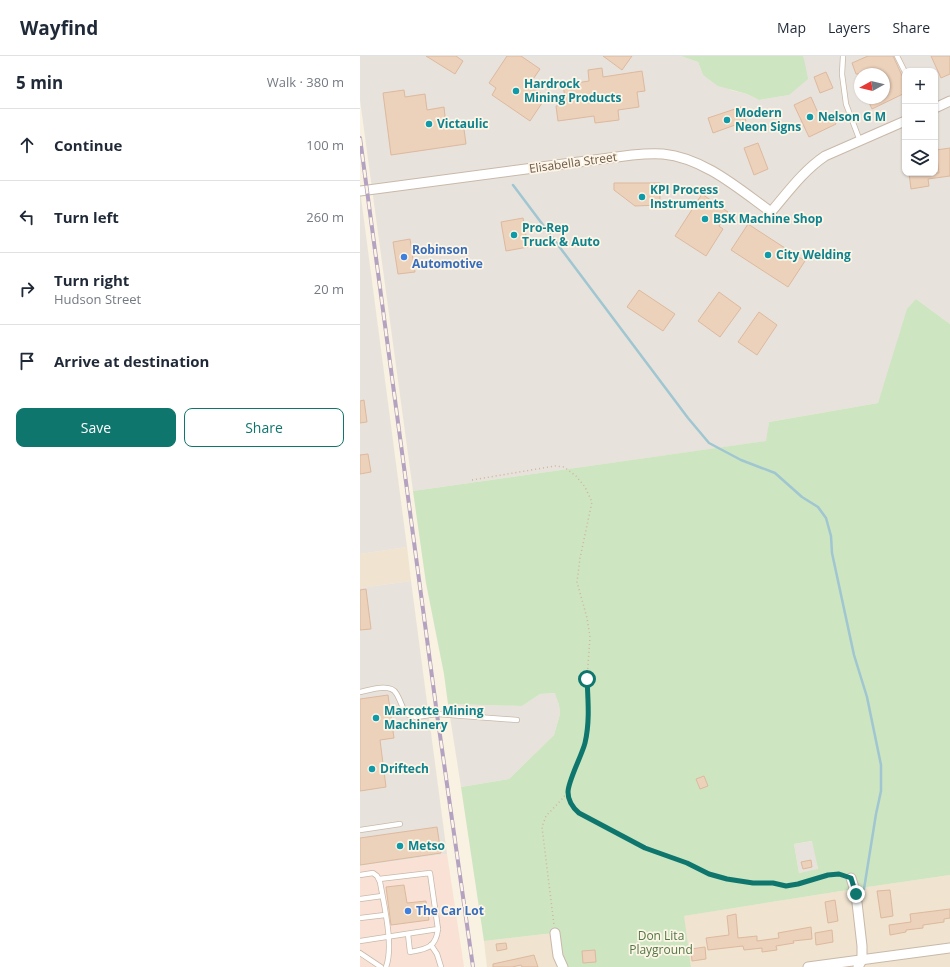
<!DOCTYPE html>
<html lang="en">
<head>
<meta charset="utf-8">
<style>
	:root { --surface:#fff; --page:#f6f6f7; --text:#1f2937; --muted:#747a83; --line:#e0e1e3; --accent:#0f766e }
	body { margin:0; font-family:"Open Sans",sans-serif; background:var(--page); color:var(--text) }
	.controls { position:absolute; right:12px; top:12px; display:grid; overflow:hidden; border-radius:8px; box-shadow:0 1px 3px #0004 }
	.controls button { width:36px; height:36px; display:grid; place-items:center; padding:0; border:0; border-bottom:1px solid var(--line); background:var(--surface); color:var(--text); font:20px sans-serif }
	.compass { position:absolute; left:494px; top:12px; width:36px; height:36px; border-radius:50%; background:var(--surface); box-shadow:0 1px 3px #0004; rotate:262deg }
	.stop { position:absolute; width:12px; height:12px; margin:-9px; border:3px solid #0f766e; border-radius:50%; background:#fff }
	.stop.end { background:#0f766e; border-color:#fff; box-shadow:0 1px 4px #0008 }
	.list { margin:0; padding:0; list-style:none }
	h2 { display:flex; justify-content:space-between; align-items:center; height:52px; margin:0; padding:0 16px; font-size:17px }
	h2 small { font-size:13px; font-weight:400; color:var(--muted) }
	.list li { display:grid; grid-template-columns:26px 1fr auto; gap:12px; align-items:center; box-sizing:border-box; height:72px; padding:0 16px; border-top:1px solid var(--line) }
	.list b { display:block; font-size:15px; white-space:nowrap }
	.list p { margin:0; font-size:13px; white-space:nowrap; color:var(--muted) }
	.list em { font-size:13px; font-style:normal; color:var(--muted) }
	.actions { display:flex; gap:8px; padding:12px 16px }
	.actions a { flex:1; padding:9px 0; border:1px solid var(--accent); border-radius:8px; text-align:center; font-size:14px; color:var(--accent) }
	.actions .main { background:var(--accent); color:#fff }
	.icon { flex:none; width:22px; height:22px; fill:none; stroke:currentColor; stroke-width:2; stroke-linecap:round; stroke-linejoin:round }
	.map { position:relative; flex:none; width:590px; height:911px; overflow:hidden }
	header { display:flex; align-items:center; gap:24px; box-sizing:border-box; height:56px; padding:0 20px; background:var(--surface); border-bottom:1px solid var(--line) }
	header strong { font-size:19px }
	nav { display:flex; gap:22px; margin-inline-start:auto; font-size:14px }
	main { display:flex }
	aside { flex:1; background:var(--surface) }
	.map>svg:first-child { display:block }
</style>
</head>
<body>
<header>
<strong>Wayfind</strong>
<nav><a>Map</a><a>Layers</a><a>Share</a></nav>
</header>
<main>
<aside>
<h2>5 min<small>Walk · 380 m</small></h2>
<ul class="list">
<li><svg class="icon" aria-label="ahead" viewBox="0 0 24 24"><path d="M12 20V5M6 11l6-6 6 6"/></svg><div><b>Continue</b></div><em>100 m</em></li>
<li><svg class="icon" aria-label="left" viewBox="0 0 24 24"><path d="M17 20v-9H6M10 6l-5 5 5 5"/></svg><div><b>Turn left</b></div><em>260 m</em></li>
<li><svg class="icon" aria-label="right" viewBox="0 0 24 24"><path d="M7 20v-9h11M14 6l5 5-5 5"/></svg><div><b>Turn right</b><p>Hudson Street</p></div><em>20 m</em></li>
<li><svg class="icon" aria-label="arrive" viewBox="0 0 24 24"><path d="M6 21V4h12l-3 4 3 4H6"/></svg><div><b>Arrive at destination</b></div></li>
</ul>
<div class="actions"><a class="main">Save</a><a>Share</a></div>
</aside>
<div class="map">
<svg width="590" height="911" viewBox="0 0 590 911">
	<rect width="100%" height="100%" fill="#f9f1e1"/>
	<!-- residential -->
	<g fill="#f0e3d0">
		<path d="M47,491L51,525L0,532V498Z"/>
		<path d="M590,819V911H331L323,860L494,833Z"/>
		<path d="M195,877L202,911H127L124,885Z"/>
	</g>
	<!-- commercial -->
	<path fill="#f9e2d5" d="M87,798L104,911H0V810Z"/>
	<!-- industrial -->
	<g fill="#e8e2dc" fill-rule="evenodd">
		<path d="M0,0H321L338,6L343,19L371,34L387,38L399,44L429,39L444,3L443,0H590V268L556,243L540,276L530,312L518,347L409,366L407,385L53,435L0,44ZM545,15H575V117H545ZM500,18H524V42H500Z"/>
		<path d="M0,134L47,491L0,498Z"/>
		<path d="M51,525L87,798L0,810V532Z"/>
		<path d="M196,637L199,649L200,658L194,679L149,723L101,731L88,648L162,650L180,638Z"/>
		<path d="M453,785L458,814L439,817L434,788Z"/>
	</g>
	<!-- green -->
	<g fill="#cde5c1" fill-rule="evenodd">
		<path d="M321,0H443L444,3L448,23L429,39L399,44L387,38L358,30L343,19L338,6Z"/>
		<path d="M556,243L590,268V819L494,833L324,860L331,911H202L194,877L124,885L101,731L149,723L194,679L200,658L199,649L195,637L180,638L162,650L88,648L84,618L66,527L53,435L406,385L409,366L518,347L547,253ZM452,785L458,813L439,817L434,788Z"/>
	</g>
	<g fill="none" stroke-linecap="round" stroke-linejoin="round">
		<!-- stream -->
		<path stroke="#9fc6d1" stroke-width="2.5" d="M153,129L328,362L349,387L381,404L415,417L442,441L458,451L466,462L471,480L472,497L494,599L507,641L521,709V735L516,758L504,833"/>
	</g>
	<!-- building -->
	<g fill="#ecd1bb" stroke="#ddb99d">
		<path d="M66,0H96L103,5L95,18Z"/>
		<path d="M147,0H161L180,13L169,29L186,41L170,65L132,39L136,32L129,27Z"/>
		<path d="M243,0H272L262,14Z"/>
		<path d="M508,0H533L545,26V37L512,53L507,42H524V18H496L492,7Z"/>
		<path d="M571,0H590V18L581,22Z"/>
		<path d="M242,12L243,21L282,15L285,35L277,36L279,51L258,54L259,64L235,67L234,60L198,65L196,50L206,48L203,29L229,25L228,14Z"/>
		<path d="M466,16L473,32L460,37L454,21Z"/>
		<path d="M44,34L45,41L65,38L67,54L84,51L86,69L103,66L106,88L31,99L23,37Z"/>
		<path d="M451,41L462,66L472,61L476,68L449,81L434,49Z"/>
		<path d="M381,51L386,65L353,77L348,62Z"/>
		<path d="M398,87L408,113L394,119L384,92Z"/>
		<path d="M590,92V120L568,123L569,130L551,133L549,117H579L576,94Z"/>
		<path d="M254,127H300V149L275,150L254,134Z"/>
		<path d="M342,138L368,156L359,170L363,173L346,200L315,180Z"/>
		<path d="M163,162L168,191L146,195L141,166Z"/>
		<path d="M388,168L445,205L428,231L371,194Z"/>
		<path d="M50,183L55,216L38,218L33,186Z"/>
		<path d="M279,234L315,258L303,275L267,251Z"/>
		<path d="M359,236L381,252L360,281L338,265Z"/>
		<path d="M399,256L417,269L397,299L378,286Z"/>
		<path d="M4,344L7,366L0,367V345Z"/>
		<path d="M8,398L11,416L0,418V399Z"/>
		<path d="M6,533L11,573L0,574V534Z"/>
		<path d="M28,639L34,682L20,684L26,731L0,735V643Z"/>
		<path d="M344,720L348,730L340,733L336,723Z"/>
		<path d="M77,771L81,797L0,809V782Z"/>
		<path d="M451,804L452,811L443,813L441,806Z"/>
		<path d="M44,829L47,847L66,845L69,864L31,869L26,831Z"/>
		<path d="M530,834L533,860L521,862L517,835Z"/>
		<path d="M475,844L478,865L468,867L465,846Z"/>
		<path d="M590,853V862L584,863V866L563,869V872L546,874V876L530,879L529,869L551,866L550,858Z"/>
		<path d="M376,858L378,882L397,880V885L419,882L418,877L451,871L452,883L433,885L434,887L416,890L417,894L402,896V892L384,894L383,890L348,894L346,882L369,879L367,860Z"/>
		<path d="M472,874L473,886L456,889L455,877Z"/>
		<path d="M146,887L147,893L137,895L136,888Z"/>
		<path d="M345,891L346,903L332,905L331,893Z"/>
		<path d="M235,894L236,906L223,907L222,895Z"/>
		<path d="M174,899L178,911H162L161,909L152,911H133V908Z"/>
	</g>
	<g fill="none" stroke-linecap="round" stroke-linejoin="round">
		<!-- service casing -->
		<g stroke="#c8b9a9" stroke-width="6">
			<g id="service">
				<path d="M483,0L482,18L486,48L500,85"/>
				<path d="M537,0L545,16"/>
				<path d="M0,636C10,634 30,627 36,637C40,643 42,651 46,658L56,661L77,658L157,664"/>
				<path d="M0,774L40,768"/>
				<path d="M0,819L13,817L17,820L20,826C24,849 34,890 26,911"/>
				<path d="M0,843L22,840"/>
				<path d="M0,862L25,859"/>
				<path d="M48,878L50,896C66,893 76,892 78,873"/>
				<path d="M0,885L78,873L70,817L19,823"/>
				<path d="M71,889L77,898L81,911"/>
				<path d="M0,897L21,911"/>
			</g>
		</g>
		<!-- minor casing -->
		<g stroke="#c8b9a9" stroke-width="11">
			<g id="minor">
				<path d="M575,52L590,45"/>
				<path d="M0,135L272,99C282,98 292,97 303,98C344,102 379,133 411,156C428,136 443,115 465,100L545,65"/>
				<path d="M491,822L496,838L502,890V904L498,911"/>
				<path d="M195,877L198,900L203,911"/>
				<path d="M448,911L590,892"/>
			</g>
		</g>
		<!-- path -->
		<g stroke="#d0b59f" stroke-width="1.5" stroke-dasharray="1 3" stroke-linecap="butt">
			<path d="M112,424L195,410L204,411L216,420L225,431L232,446L220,502L217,526L227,562L230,581L227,623L228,669L225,687L208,734L204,741L186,760L182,771L194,869"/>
			<path d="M208,734C209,744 211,750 219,757L285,792L327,807L349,818L367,823L393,827H413L426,830L438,828L469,819L479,818L483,820"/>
		</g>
		<!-- service -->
		<use href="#service" stroke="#fff" stroke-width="4.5"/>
		<!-- minor -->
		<use href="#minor" stroke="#fff" stroke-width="9"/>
		<!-- rail casing -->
		<g stroke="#b4a2c0" stroke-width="4">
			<path id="rail" d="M0,82L77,658L113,911"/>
		</g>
		<!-- rail -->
		<use href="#rail" stroke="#fdf5e6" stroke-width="2.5" stroke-dasharray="8" stroke-linecap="butt"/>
	</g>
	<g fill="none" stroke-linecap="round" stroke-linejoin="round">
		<!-- route -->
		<path stroke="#0f766e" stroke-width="5" d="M227,623C228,644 230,666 225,687C222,699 208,725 208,736C208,745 212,751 219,757L285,792L327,807L349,818L367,823L393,827H413L426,830L438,828L468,819L479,818L491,822L496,838"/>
	</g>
	<!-- markers -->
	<g fill="#0f9aa8" stroke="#fdf5e6" stroke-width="1.5">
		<circle cx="156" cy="35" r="4"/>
		<circle cx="450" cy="61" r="4"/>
		<circle cx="367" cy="64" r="4"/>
		<circle cx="69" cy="68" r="4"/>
		<circle cx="282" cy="141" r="4"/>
		<circle cx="345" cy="163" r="4"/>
		<circle cx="154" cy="179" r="4"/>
		<circle cx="408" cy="199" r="4"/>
		<circle cx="16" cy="662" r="4"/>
		<circle cx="12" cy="713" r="4"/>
		<circle cx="40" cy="790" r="4"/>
	</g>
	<g fill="#3f7fe0" stroke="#fdf5e6" stroke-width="1.5">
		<circle cx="44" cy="201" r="4"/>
		<circle cx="48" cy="855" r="4"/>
	</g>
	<g text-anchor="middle" stroke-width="3.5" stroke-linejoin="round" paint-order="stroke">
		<!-- culture labels -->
		<g font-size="12" font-weight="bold" fill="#0d838f" stroke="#fdf5e6" text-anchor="start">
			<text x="164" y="32">Hardrock<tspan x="164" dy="14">Mining Products</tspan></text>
			<text x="375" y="61">Modern<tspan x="375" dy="14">Neon Signs</tspan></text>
			<text x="458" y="65">Nelson G M</text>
			<text x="77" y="72">Victaulic</text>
			<text x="290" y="138">KPI Process<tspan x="290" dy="14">Instruments</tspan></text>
			<text x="353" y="167">BSK Machine Shop</text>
			<text x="162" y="176">Pro-Rep<tspan x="162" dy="14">Truck &amp; Auto</tspan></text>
			<text x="416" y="203">City Welding</text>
			<text x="24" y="659">Marcotte Mining<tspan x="24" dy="14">Machinery</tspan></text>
			<text x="20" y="717">Driftech</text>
			<text x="48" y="794">Metso</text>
		</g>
		<!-- street labels -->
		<g font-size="12" fill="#6d594a" stroke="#fdf5e6">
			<text transform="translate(213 107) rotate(-8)" y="4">Elisabella Street</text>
		</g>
		<!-- shop labels -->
		<g font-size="12" font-weight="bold" fill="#366cbe" stroke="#fdf5e6" text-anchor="start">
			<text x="52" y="198">Robinson<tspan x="52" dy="14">Automotive</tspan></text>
			<text x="56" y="859">The Car Lot</text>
		</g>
		<!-- park labels -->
		<g font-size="12" fill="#537847" stroke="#fdf5e6">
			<text x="301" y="884">Don Lita<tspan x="301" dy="14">Playground</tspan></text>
		</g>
	</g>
</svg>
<div class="controls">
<button>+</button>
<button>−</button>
<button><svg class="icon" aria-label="layers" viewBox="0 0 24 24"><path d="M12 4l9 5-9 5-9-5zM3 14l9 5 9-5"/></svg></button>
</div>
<svg class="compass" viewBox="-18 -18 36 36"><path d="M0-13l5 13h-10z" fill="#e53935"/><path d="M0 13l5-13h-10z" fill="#747a83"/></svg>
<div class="stop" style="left:227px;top:623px"></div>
<div class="stop end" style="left:496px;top:838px"></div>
</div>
</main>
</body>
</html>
